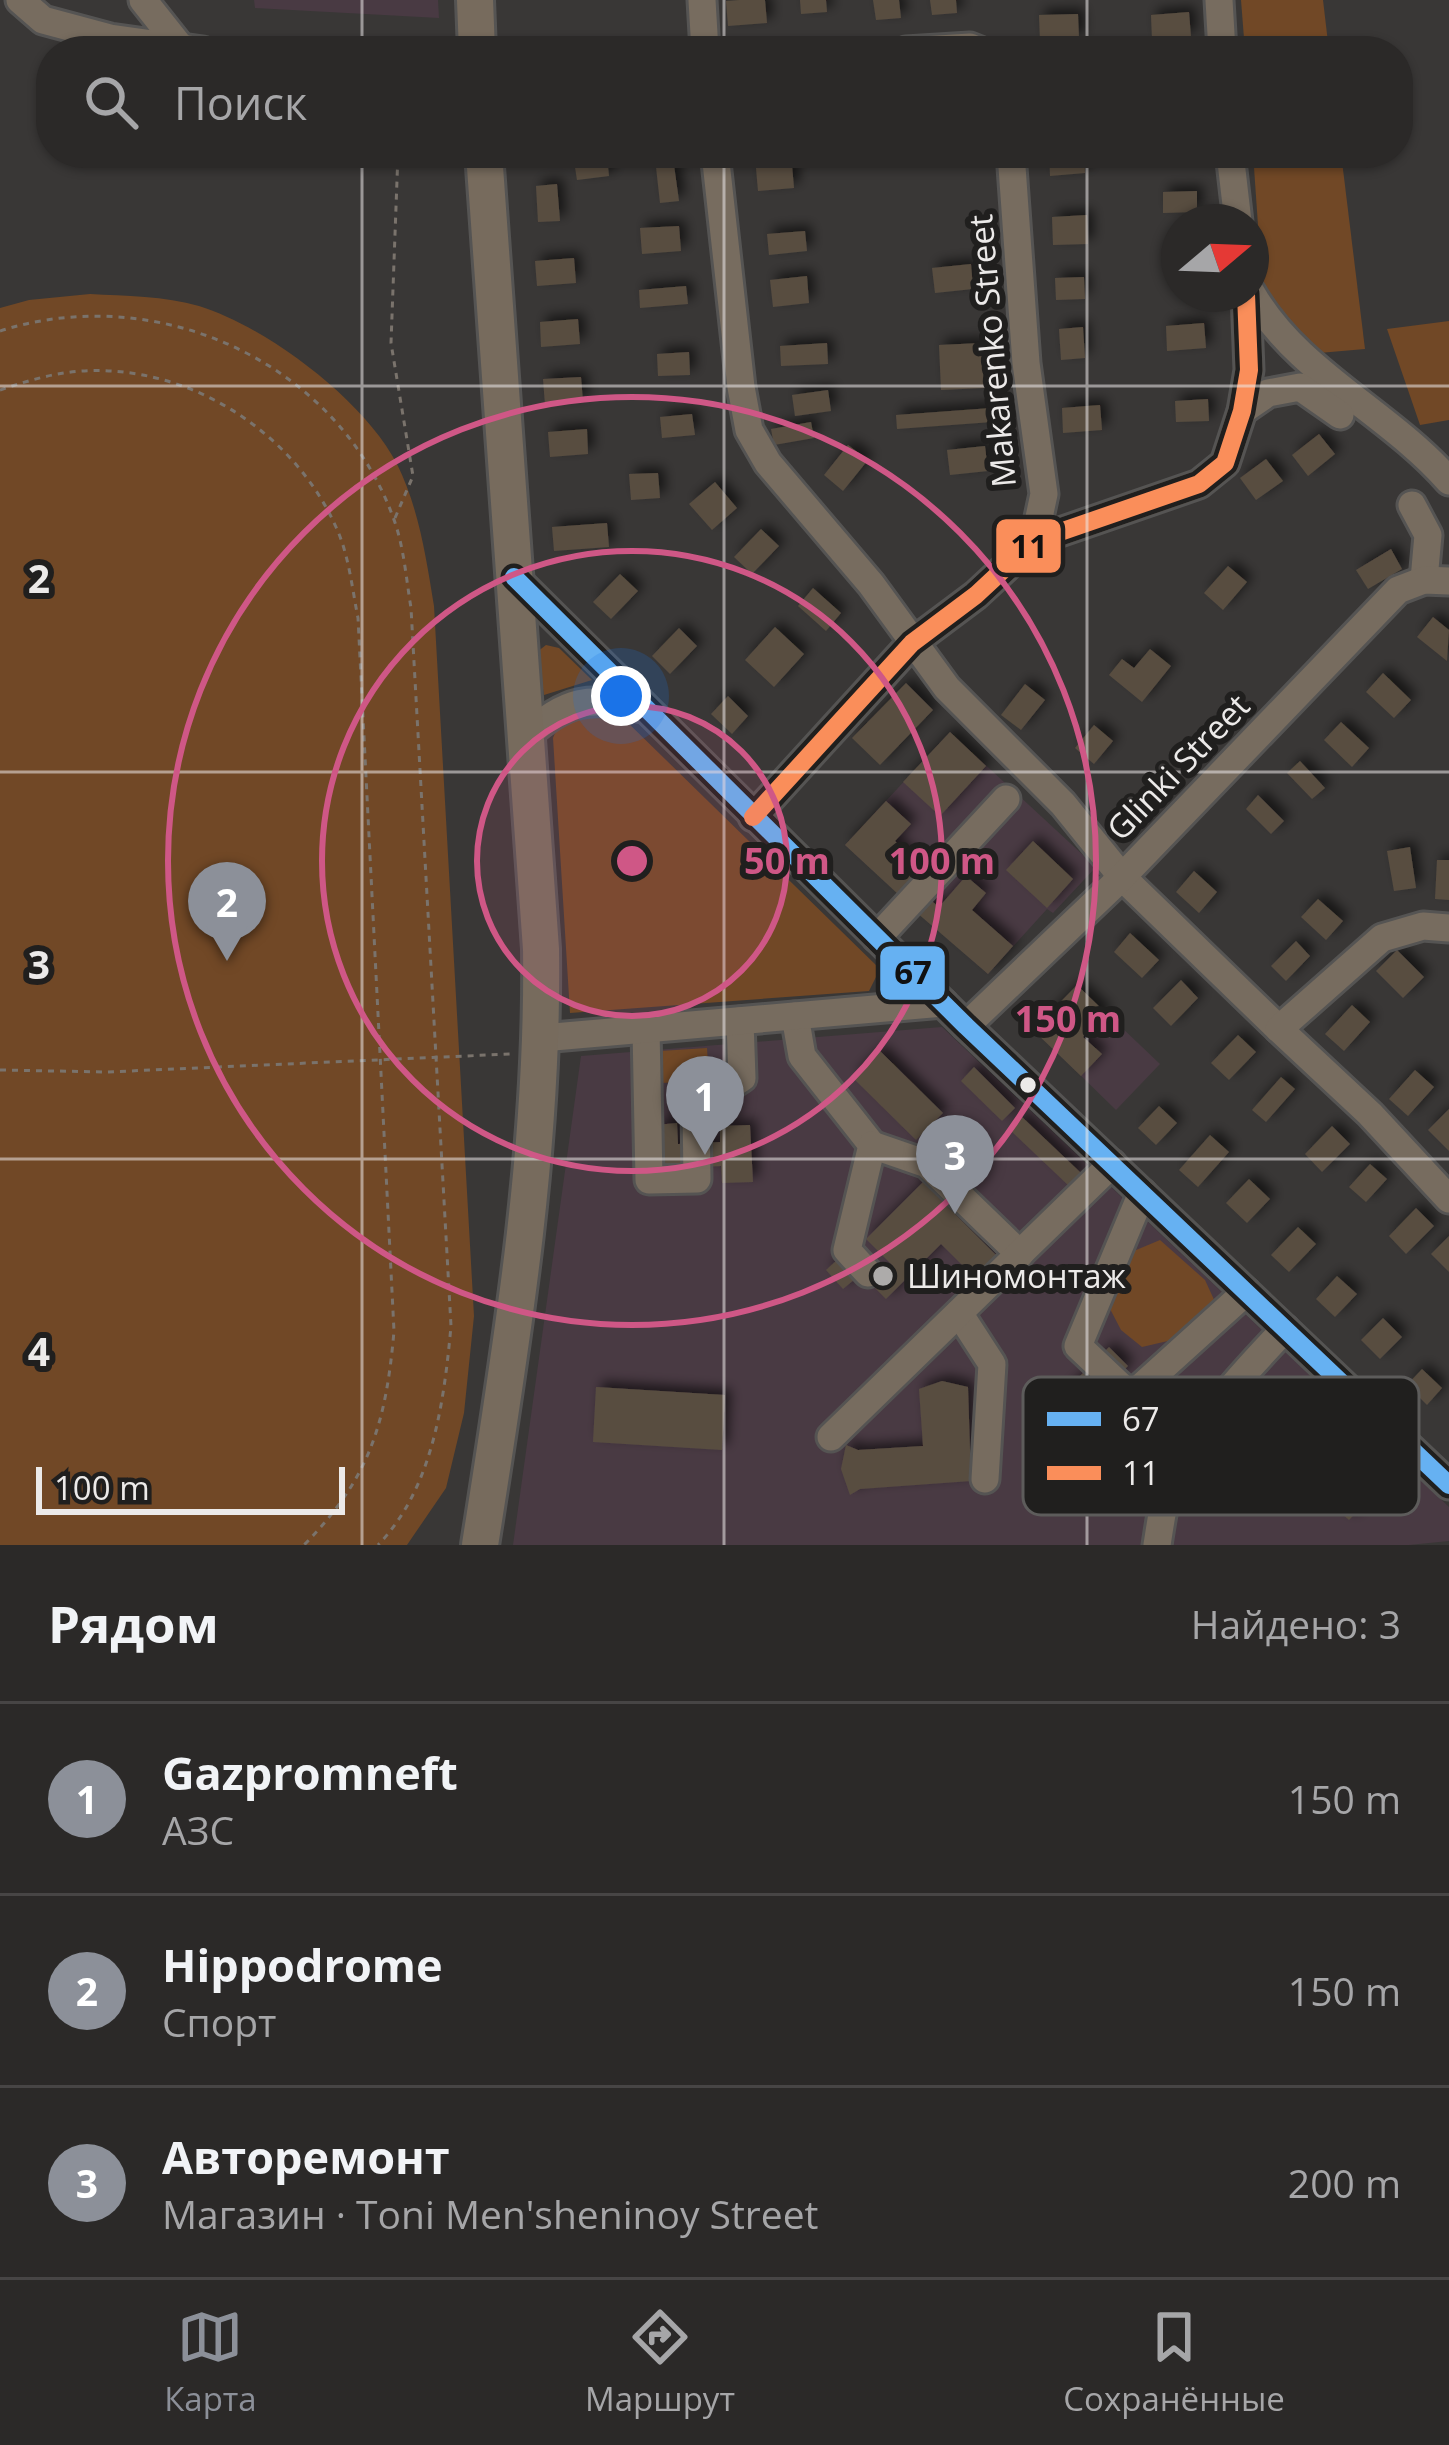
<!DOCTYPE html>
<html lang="ru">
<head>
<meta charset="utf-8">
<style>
	:root { --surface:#2b2928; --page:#333130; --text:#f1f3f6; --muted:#a6a6a8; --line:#474545; --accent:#8c9099 }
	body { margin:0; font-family:"Open Sans",sans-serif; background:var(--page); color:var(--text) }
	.compass { position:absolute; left:1161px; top:204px; width:108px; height:108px; border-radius:50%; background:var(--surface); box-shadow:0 3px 9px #0004; rotate:71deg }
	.scale { position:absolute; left:36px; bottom:30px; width:309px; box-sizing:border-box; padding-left:12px; border:6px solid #eceae9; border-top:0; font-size:33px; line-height:42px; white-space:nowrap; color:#eceae9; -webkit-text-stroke:9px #201f1e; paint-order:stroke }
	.you { position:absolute; left:621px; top:696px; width:42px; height:42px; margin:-30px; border:9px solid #fff; border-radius:50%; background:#1a73e8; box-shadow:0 0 0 18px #1a73e833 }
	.badge { display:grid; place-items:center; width:78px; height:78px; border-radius:50%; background:var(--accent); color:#fff; font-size:39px; font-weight:700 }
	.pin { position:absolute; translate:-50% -99px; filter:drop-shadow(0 3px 6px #0008) }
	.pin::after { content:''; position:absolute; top:63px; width:42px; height:36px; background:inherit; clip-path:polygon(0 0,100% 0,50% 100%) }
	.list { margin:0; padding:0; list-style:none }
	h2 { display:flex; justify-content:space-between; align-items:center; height:156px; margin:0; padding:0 48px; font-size:51px }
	h2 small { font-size:39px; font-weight:400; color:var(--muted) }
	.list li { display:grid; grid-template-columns:78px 1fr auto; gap:36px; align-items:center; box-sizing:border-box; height:192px; padding:0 48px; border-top:3px solid var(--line) }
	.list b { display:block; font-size:45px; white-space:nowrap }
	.list p { margin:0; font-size:39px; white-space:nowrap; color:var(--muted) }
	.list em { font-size:39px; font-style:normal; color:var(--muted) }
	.icon { flex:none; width:66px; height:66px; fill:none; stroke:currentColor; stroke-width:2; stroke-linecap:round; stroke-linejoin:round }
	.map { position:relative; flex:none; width:1449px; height:1545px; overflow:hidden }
	.search { position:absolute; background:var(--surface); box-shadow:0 3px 9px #0004; left:36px; right:36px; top:36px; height:132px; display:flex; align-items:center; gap:30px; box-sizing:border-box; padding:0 42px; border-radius:48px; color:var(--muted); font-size:45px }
	.sheet { height:732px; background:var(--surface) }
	nav { display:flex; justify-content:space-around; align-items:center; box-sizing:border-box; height:168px; border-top:3px solid var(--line); background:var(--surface); font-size:33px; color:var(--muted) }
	nav a { display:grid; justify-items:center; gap:6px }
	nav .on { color:var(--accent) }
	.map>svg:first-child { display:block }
</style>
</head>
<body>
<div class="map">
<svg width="1449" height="1545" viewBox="0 0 1449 1545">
	<defs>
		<filter id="shadow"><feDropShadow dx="6" dy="-6" stdDeviation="6" flood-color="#0009"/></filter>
	</defs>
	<rect width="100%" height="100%" fill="#393736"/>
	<!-- commercial -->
	<g fill="#493a43">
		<path d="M254,0H438L439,18L255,8Z"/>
		<path d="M950,732L1096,867L1053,913L1047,909L988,974L845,845Z"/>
		<path d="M1077,985L1160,1064L1116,1110L1034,1030Z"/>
		<path d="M942,1027L1449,1507V1541L1409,1545H513L581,1056Z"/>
	</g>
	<!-- green -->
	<g fill="#714826">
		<path d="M1241,0H1323L1329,51H1245Z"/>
		<path d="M1253,153H1341L1365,349L1319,353L1263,297Z"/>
		<path d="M90,294C125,296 165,296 199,306C267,327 364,400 397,464C419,509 426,557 434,606L474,1316L464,1413L446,1488L407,1545H0V308L29,300Z"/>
		<path d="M1449,321V420L1420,425L1387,329Z"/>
		<path d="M546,645L559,648L592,680L544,695L537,652Z"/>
		<path d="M589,716L622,717L880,969L869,991L570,1013L553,738C560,720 571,719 589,716Z"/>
		<path d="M707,1048L709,1081L661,1083L660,1051Z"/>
		<path d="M1160,1240L1205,1280L1216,1304L1185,1337L1142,1347L1121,1330L1108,1305L1129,1253Z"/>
	</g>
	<!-- building -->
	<g fill="#584d40" filter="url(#shadow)">
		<path d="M739,0H765L767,23L728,26L726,1Z"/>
		<path d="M800,0H826L827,12L801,14Z"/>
		<path d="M873,0H899L901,18L876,20Z"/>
		<path d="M930,0H956L957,13L932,15Z"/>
		<path d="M1189,12L1191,37L1152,40L1151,15Z"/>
		<path d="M1078,14L1079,39L1040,41L1039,15Z"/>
		<path d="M1049,153H1084L1085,173L1050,176Z"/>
		<path d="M607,157L609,176L577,180L574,161Z"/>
		<path d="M674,165L679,201L660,203L656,167Z"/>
		<path d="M792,165L794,188L758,191L756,168Z"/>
		<path d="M557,184L560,221L538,222L536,186Z"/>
		<path d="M1197,191V212L1163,213V192Z"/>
		<path d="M1087,215L1088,244L1053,245L1052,217Z"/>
		<path d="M679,226L681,251L642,254L640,228Z"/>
		<path d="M805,231L807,251L769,255L767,234Z"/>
		<path d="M1164,251H1179V273L1165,274Z"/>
		<path d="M574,258L576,283L537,286L535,261Z"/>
		<path d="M971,264L973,289L935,293L932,268Z"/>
		<path d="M807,276L809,303L773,307L770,280Z"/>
		<path d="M1084,277L1085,299L1056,300L1055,278Z"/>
		<path d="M686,286L688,304L640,308L639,290Z"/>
		<path d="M578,319L580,344L541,347L540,322Z"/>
		<path d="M1204,323L1206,348L1167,351L1166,326Z"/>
		<path d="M1083,327L1085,358L1061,360L1059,329Z"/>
		<path d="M827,343L828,364L781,366L780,346Z"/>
		<path d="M981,343L984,388L941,390L939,345Z"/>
		<path d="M689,352L690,375L658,376L657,354Z"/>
		<path d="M581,377L583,402L545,405L543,379Z"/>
		<path d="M828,390L831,411L795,416L792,395Z"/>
		<path d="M1208,399L1209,421L1176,422L1175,401Z"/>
		<path d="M1100,405L1102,430L1063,433L1062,408Z"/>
		<path d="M1005,407L1006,421L897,429L896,415Z"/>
		<path d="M692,414L695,435L662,438L660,417Z"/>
		<path d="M811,422L814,438L774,445L771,429Z"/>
		<path d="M587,429L588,454L550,457L548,432Z"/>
		<path d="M1319,434L1335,454L1308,476L1292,455Z"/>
		<path d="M848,445L868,460L843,491L824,475Z"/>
		<path d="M985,446L988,471L950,475L947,450Z"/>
		<path d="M1266,459L1283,481L1256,500L1240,478Z"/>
		<path d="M658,473L660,498L631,500L629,474Z"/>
		<path d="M715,482L737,508L712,530L689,504Z"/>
		<path d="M607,523L609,547L554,551L552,527Z"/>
		<path d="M761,529L779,546L752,574L734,557Z"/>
		<path d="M1391,549L1402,569L1368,589L1356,570Z"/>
		<path d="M1228,566L1247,582L1223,610L1204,593Z"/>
		<path d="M620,574L638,591L611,619L593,602Z"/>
		<path d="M813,588L841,613L826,631L798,606Z"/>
		<path d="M1433,617L1449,630L1447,661L1417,637Z"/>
		<path d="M775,627L804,654L774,687L745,660Z"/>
		<path d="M679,628L697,646L670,674L652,656Z"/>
		<path d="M1150,649L1171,666L1142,702L1109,675L1122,659L1134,668Z"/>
		<path d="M1383,673L1411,700L1394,718L1366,692Z"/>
		<path d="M906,683L933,710L880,765L852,738Z"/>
		<path d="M1025,684L1045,700L1021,730L1001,715Z"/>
		<path d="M728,696L748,716L732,734L711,714Z"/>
		<path d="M1341,722L1369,748L1352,767L1324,740Z"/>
		<path d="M1094,725L1113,741L1094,764L1075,748Z"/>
		<path d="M950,732L986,766L940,816L903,782Z"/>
		<path d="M1300,761L1325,788L1312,799L1287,773Z"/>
		<path d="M1258,795L1284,821L1271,834L1246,809Z"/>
		<path d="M886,801L911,824L895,841L924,868L899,895L845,845Z"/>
		<path d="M1033,841L1073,879L1047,908L1006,870Z"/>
		<path d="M1410,847L1416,888L1394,891L1387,851Z"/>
		<path d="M1437,860H1449V900L1435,899Z"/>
		<path d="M1194,871L1217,892L1199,913L1176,892Z"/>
		<path d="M966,876L986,893L972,910L1013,946L988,974L916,912L928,898L939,907Z"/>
		<path d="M1318,899L1343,921L1326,940L1301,917Z"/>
		<path d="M1130,933L1159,960L1142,978L1114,952Z"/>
		<path d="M1296,941L1310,956L1286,981L1271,966Z"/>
		<path d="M1397,950L1424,977L1403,998L1376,971Z"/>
		<path d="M1181,980L1198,998L1171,1026L1153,1008Z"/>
		<path d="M1077,985L1106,1013L1083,1037L1102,1054L1081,1076L1033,1030Z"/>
		<path d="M1352,1005L1370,1022L1344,1051L1325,1034Z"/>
		<path d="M1238,1035L1256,1052L1229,1080L1211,1063Z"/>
		<path d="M879,1050L943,1113L916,1140L852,1077Z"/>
		<path d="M974,1067L1015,1108L1002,1121L961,1081Z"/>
		<path d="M1415,1070L1434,1087L1408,1116L1389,1099Z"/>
		<path d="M1281,1077L1295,1089L1266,1122L1252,1110Z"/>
		<path d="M1159,1106L1177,1123L1156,1145L1138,1128Z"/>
		<path d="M1449,1109V1151L1428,1130Z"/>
		<path d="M1021,1116L1081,1173L1069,1186L1009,1129Z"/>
		<path d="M677,1123L678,1144L720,1142V1126L750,1125L753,1182L722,1183L721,1166L678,1168L658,1192L655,1125Z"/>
		<path d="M1332,1126L1350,1144L1322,1172L1305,1154Z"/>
		<path d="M1210,1135L1229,1152L1198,1187L1179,1170Z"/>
		<path d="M1370,1164L1387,1179L1366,1202L1349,1187Z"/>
		<path d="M1249,1179L1270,1199L1247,1223L1226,1203Z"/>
		<path d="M923,1182L996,1255L974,1277L941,1244L886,1299L873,1286L893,1266L866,1239Z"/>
		<path d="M1416,1208L1434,1226L1406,1254L1389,1236Z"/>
		<path d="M1298,1227L1316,1244L1289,1272L1271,1255Z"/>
		<path d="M1449,1236V1272L1431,1254Z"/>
		<path d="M837,1260L855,1279L843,1289L826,1270Z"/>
		<path d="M1337,1276L1357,1294L1335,1317L1316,1299Z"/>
		<path d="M1383,1318L1402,1337L1380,1359L1361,1340Z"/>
		<path d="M1109,1347L1128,1366L1070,1424L1051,1405Z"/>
		<path d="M1422,1369L1442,1388L1427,1405L1407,1385Z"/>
		<path d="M942,1381L968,1387L971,1481L860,1489L850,1495L841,1469L846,1445L858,1450L923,1446L919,1389Z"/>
		<path d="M596,1387L725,1395L722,1450L593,1442Z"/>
		<path d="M1324,1467L1365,1503L1349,1520L1309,1484Z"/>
	</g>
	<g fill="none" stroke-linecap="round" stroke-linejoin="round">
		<!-- minor casing -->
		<g stroke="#555453" stroke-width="33">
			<g id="minor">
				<path d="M20,0L43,20L110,38L203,51"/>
				<path d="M143,0L181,48"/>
				<path d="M702,0L705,51"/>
				<path d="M1219,0L1222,51"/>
				<path d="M906,51L970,47L980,51"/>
				<path d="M715,153L741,387L749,430L768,463L871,584L947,688L1063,804L1122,877L1279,1029"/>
				<path d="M1011,153L1026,363L1044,494L1034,541"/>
				<path d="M1230,153L1238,222"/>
				<path d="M1251,292C1296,372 1390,413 1449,481"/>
				<path d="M1242,411L1268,393L1300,387L1340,415"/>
				<path d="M1412,505L1428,535L1424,580"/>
				<path d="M514,577L966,1026L1449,1485"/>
				<path d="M526,736C565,700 590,695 642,708"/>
				<path d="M753,817L912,643L976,595L1034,541L1199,484L1225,463L1242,411L1249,370L1246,294"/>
				<path d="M1449,928L1423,926L1382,938L1279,1029L1370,1114L1449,1199"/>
				<path d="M877,938L1006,799"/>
				<path d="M795,1016L802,1056L872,1145L847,1250L868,1273"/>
				<path d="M966,1026L1122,877L1398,590L1424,580L1449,581"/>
				<path d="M646,1029L649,1180L697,1179L696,1108L742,1078L740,1021"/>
				<path d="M542,1038L943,1003"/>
				<path d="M872,1145L927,1164L1020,1254"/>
				<path d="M1142,1193L1078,1346L1131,1396L1246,1292"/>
				<path d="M959,1313L992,1364L985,1479"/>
				<path d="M831,1437L1112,1164"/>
				<path d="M1157,1545C1161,1520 1164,1494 1175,1471C1197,1422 1248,1368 1285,1329"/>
			</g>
		</g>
		<!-- major casing -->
		<g stroke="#555453" stroke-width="42">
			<g id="major">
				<path d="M475,0L477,51"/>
				<path d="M480,1545C511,1348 544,1149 541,949L484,153"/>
			</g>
		</g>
		<!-- path -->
		<g stroke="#7a736c" stroke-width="3" stroke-dasharray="6 6" stroke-linecap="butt">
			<path d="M0,331C156,281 336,361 393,517C404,546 406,578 411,608L451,1326C444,1402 433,1488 378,1545"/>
			<path d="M0,390C27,381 53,373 81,371C188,364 293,431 336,527C349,555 352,588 358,618L394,1331C386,1423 370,1478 304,1545"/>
			<path d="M395,518L413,476L391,343L398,153"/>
			<path d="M0,1070L107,1072L510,1054"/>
		</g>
		<!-- minor -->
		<use href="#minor" stroke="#776c5f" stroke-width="27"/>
		<!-- major -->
		<use href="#major" stroke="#776b5d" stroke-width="36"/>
		<!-- bus-1 casing -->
		<g stroke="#201f1e" stroke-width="27">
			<path id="bus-1" d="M514,577L966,1026L1449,1485"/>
		</g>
		<!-- bus-2 casing -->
		<g stroke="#201f1e" stroke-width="27">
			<path id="bus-2" d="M753,817L912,643L976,595L1034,541L1199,484L1225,463L1242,411L1249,370L1246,294"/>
		</g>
		<!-- bus-1 -->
		<use href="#bus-1" stroke="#66b1f2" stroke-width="18"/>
		<!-- bus-2 -->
		<use href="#bus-2" stroke="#fa8e5a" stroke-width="18"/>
	</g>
	<!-- grid -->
	<path fill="none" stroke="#eceae9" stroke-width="3" stroke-opacity="0.55" d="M362,0V51M724,0V51M1087,0V51M362,153V1545M724,153V1545M1087,153V1545M0,386H1449M0,772H1449M0,1159H1449"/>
	<!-- distance rings -->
	<circle cx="632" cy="861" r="155" fill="#cf5786" fill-opacity=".12"/>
	<g fill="none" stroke="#cf5786" stroke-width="6">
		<circle cx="632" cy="861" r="155"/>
		<circle cx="632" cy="861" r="310"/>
		<circle cx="632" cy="861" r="464"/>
	</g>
	<!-- markers -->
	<circle fill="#eceae9" stroke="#201f1e" stroke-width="4.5" cx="1028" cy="1085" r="10"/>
	<circle fill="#adabaa" stroke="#201f1e" stroke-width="4.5" cx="883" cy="1276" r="12"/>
	<g text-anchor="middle" stroke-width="12" stroke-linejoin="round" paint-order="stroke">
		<!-- street labels -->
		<g font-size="33" fill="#eceae9" stroke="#201f1e">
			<text transform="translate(992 351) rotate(-95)" y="12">Makarenko Street</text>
			<text transform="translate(1178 767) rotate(-46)" y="12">Glinki Street</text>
		</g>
		<!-- poi labels -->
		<g font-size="33" fill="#eceae9" stroke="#201f1e" text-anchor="start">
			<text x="907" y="1288">Шиномонтаж</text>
		</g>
	</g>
	<!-- legend -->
	<rect x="1023" y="1377" width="396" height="138" rx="18" fill="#201f1e" stroke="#5d5c5b" stroke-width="3"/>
	<rect x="1047" y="1412" width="54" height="14" fill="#66b1f2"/>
	<rect x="1047" y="1466" width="54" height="14" fill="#fa8e5a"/>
	<g font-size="33" fill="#eceae9">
		<text x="1122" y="1431">67</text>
		<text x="1122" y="1485">11</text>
	</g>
	<g font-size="39" text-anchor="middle" font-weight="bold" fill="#eceae9" stroke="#201f1e" stroke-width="12" stroke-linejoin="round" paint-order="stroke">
		<text x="39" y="593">2</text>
		<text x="39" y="979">3</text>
		<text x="39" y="1366">4</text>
	</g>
	<circle cx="632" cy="861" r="18" fill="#cf5786" stroke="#201f1e" stroke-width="6"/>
	<g font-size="36" text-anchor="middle" font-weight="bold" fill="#cf5786" stroke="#201f1e" stroke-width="12" stroke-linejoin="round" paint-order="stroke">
		<text x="787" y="874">50 m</text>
		<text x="942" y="874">100 m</text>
		<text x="1068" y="1032">150 m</text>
	</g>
	<g stroke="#201f1e" stroke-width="4.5">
		<rect x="994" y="517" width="69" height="58" rx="12" fill="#fa8e5a"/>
		<rect x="878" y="944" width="69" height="58" rx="12" fill="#66b1f2"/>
	</g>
	<g font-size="33" text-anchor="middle" font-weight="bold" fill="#111">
		<text x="1029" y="558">11</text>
		<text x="913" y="984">67</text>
	</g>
</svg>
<svg class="compass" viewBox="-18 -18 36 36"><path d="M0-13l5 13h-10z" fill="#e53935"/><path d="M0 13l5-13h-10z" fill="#a6a6a8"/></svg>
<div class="scale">100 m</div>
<div class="you"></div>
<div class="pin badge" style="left:705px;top:1155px">1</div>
<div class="pin badge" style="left:227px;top:961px">2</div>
<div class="pin badge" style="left:955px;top:1214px">3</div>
<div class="search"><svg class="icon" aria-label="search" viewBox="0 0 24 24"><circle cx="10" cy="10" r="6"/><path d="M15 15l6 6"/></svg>Поиск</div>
</div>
<section class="sheet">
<h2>Рядом<small>Найдено: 3</small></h2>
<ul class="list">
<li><span class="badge">1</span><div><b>Gazpromneft</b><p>АЗС</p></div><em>150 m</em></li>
<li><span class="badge">2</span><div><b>Hippodrome</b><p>Спорт</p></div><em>150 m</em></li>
<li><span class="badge">3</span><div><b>Авторемонт</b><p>Магазин · Toni Men'sheninoy Street</p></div><em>200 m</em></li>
</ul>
</section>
<nav>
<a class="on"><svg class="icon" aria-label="map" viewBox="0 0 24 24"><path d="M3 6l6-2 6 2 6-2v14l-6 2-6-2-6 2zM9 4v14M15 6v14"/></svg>Карта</a>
<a><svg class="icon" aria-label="directions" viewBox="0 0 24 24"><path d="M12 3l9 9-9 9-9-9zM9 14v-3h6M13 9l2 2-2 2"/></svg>Маршрут</a>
<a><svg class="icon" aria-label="saved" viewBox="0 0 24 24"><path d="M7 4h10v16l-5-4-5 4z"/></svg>Сохранённые</a>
</nav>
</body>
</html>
